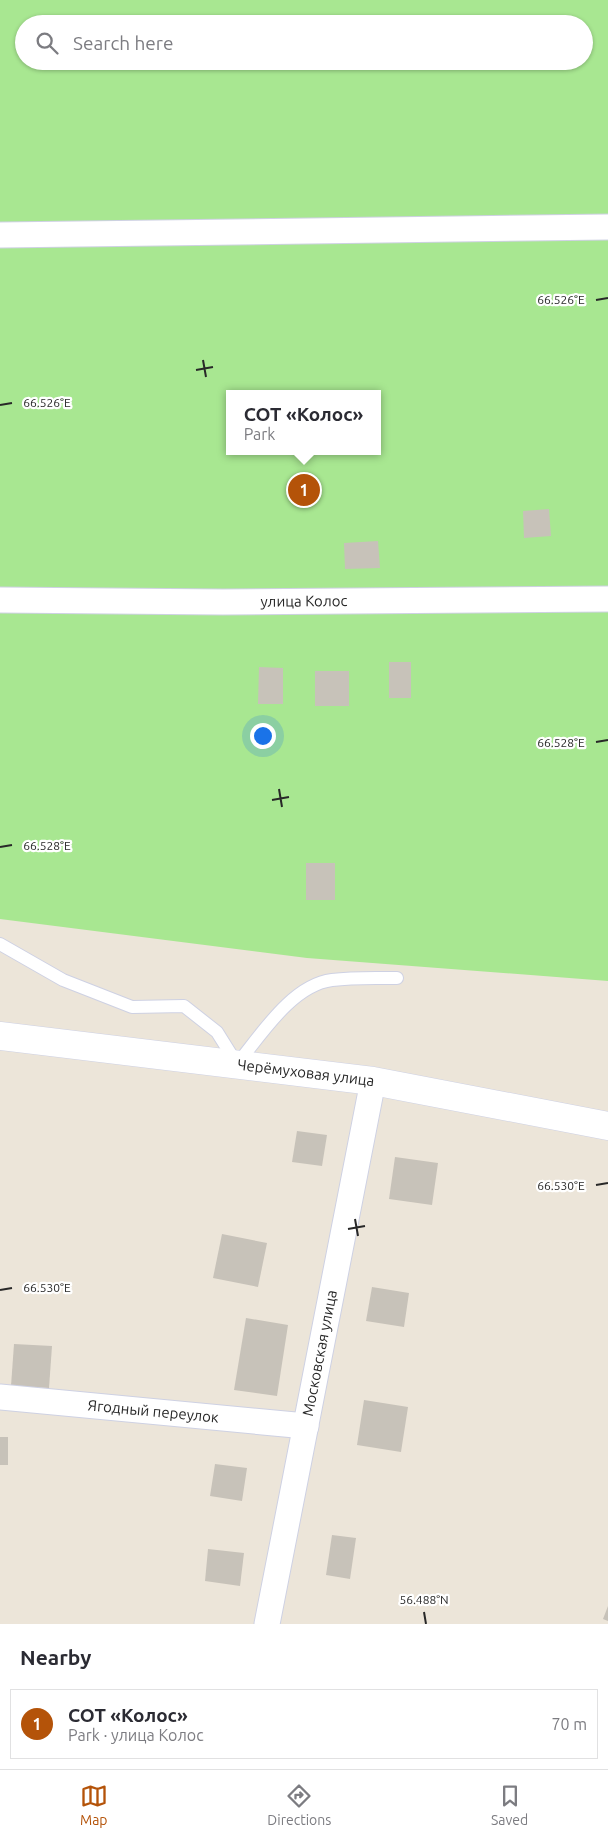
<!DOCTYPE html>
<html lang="en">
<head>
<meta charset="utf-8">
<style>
	:root { --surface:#fff; --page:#f2f2f3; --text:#2b2b33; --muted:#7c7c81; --line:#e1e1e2; --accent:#b45309 }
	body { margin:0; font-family:Ubuntu,sans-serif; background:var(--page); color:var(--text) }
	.you { position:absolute; left:262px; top:735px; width:18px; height:18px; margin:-12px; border:4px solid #fff; border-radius:50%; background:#1a73e8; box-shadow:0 0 0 8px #1a73e833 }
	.badge { display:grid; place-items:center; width:32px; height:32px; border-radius:50%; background:var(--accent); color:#fff; font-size:16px; font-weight:700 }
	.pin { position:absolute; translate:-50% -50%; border:2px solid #fff; box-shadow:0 1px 5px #0006 }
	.popup { position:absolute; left:226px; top:390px; width:155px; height:65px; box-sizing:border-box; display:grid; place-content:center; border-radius:0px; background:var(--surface); filter:drop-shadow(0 1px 4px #0005); font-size:16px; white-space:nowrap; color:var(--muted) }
	.popup b { font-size:19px; color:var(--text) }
	.popup::after { content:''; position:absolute; left:50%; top:100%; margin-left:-10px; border:10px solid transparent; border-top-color:var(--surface) }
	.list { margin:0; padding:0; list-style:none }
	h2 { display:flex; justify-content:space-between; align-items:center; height:65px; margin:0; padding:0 20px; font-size:21px }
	h2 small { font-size:16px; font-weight:400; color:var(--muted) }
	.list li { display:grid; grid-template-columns:32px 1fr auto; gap:15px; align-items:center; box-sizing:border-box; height:70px; margin:0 10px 10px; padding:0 10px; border:1px solid var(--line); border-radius:0px }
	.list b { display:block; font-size:19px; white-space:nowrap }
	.list p { margin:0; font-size:16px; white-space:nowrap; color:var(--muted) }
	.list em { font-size:16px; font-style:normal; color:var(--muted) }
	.icon { flex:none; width:28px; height:28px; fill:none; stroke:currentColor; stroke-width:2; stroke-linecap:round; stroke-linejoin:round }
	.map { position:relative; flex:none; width:608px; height:1624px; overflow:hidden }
	.search { position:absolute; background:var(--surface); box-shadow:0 1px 4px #0004; left:15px; right:15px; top:15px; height:55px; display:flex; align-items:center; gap:12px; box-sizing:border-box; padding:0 18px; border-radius:28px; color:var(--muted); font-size:19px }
	.sheet { height:145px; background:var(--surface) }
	nav { display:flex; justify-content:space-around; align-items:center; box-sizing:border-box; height:70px; border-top:1px solid var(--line); background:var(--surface); font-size:14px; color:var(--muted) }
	nav a { display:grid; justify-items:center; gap:2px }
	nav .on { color:var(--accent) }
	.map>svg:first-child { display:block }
</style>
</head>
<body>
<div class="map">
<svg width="608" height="1624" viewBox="0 0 608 1624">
	<rect width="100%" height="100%" fill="#ece5d9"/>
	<!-- green -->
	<path fill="#a8e791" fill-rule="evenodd" d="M0,0H608V981L307,958L0,919ZM24,24H584V61H24ZM230,394H378V451H230Z"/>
	<!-- building -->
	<g fill="#c7c2b9">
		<path d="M549,509L551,536L524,538L523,511Z"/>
		<path d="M378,541L380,568L345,569L344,543Z"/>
		<rect x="389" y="662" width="22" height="36"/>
		<path d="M259,667L283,668V704H258Z"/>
		<rect x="315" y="671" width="34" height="35"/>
		<rect x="306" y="863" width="29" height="37"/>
		<path d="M297,1131L327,1135L322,1166L292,1162Z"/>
		<path d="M395,1157L438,1163L432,1205L389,1199Z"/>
		<path d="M222,1234L267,1243L258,1287L213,1278Z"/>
		<path d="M372,1287L409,1293L404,1327L366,1321Z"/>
		<path d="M246,1318L288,1325L277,1396L234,1390Z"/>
		<path d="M14,1344L52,1346L49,1388L11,1386Z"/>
		<path d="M364,1400L408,1407L401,1452L357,1445Z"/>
		<rect x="0" y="1437" width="8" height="28"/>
		<path d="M215,1464L247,1468L242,1501L210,1496Z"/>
		<path d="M332,1535L356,1538L350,1579L326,1575Z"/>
		<path d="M208,1549L244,1553L240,1586L205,1581Z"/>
		<path d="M608,1606V1621L603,1619Z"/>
	</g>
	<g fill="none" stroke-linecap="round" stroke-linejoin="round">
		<!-- lane casing -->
		<g stroke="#ced1e3" stroke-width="14">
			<path id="lane" d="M0,944L63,980L132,1007L184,1006L217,1032L237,1064C261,1035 292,985 332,980C354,977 376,978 397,978"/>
		</g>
		<!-- street casing -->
		<g stroke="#ced1e3" stroke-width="27">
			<g id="street">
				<path d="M0,235L608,227"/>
				<path id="s1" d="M0,600L223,602L608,599"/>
				<path id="s2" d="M0,1397L306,1426"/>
				<path id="s3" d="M267,1624L373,1081"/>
			</g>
		</g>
		<!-- secondary casing -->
		<g stroke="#ced1e3" stroke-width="29">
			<g id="secondary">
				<path id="s4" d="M0,1036L373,1081L608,1126"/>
			</g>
		</g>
		<!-- lane -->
		<use href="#lane" stroke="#fff" stroke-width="12"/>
		<!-- street -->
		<use href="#street" stroke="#fff" stroke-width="25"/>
		<!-- secondary -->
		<use href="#secondary" stroke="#fff" stroke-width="28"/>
	</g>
	<!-- ticks -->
	<path fill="none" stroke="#282828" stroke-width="2" d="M596,300L608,298M203,360L206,377M196,370L213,367M0,405L12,403M596,742L608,740M279,789L282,807M272,800L289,797M0,847L12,845M596,1185L608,1183M355,1219L358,1236M348,1229L365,1226M0,1290L12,1288M424,1612L426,1624"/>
	<g text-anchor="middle" stroke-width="4.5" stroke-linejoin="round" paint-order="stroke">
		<!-- street labels -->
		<g font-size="15" fill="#282828" stroke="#fff">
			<text dy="5" stroke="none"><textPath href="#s1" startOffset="304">улица Колос</textPath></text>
			<text dy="5" stroke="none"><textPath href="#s4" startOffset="308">Черёмуховая улица</textPath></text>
			<text dy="5" stroke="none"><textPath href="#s3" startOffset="276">Московская улица</textPath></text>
			<text dy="5" stroke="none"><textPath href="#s2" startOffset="154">Ягодный переулок</textPath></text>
		</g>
	</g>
	<g font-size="12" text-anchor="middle" fill="#282828" stroke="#fff" stroke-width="4.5" stroke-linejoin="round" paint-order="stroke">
		<text x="561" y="304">66.526°E</text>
		<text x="47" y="407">66.526°E</text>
		<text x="561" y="747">66.528°E</text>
		<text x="47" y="850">66.528°E</text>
		<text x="561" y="1190">66.530°E</text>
		<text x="47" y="1292">66.530°E</text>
		<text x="424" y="1604">56.488°N</text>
	</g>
</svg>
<div class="you"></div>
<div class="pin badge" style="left:304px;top:490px">1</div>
<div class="popup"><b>СОТ «Колос»</b>Park</div>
<div class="search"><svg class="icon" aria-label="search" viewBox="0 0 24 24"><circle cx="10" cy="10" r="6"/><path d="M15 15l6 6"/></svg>Search here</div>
</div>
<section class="sheet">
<h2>Nearby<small></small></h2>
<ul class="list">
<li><span class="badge">1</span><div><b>СОТ «Колос»</b><p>Park · улица Колос</p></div><em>70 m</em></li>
</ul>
</section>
<nav>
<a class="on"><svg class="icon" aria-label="map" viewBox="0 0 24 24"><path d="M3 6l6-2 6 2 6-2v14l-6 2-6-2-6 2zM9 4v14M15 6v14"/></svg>Map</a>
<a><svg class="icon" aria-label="directions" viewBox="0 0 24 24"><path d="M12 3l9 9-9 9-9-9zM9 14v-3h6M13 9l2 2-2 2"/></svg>Directions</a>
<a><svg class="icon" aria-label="saved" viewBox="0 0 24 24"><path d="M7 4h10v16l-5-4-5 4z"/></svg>Saved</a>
</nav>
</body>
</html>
